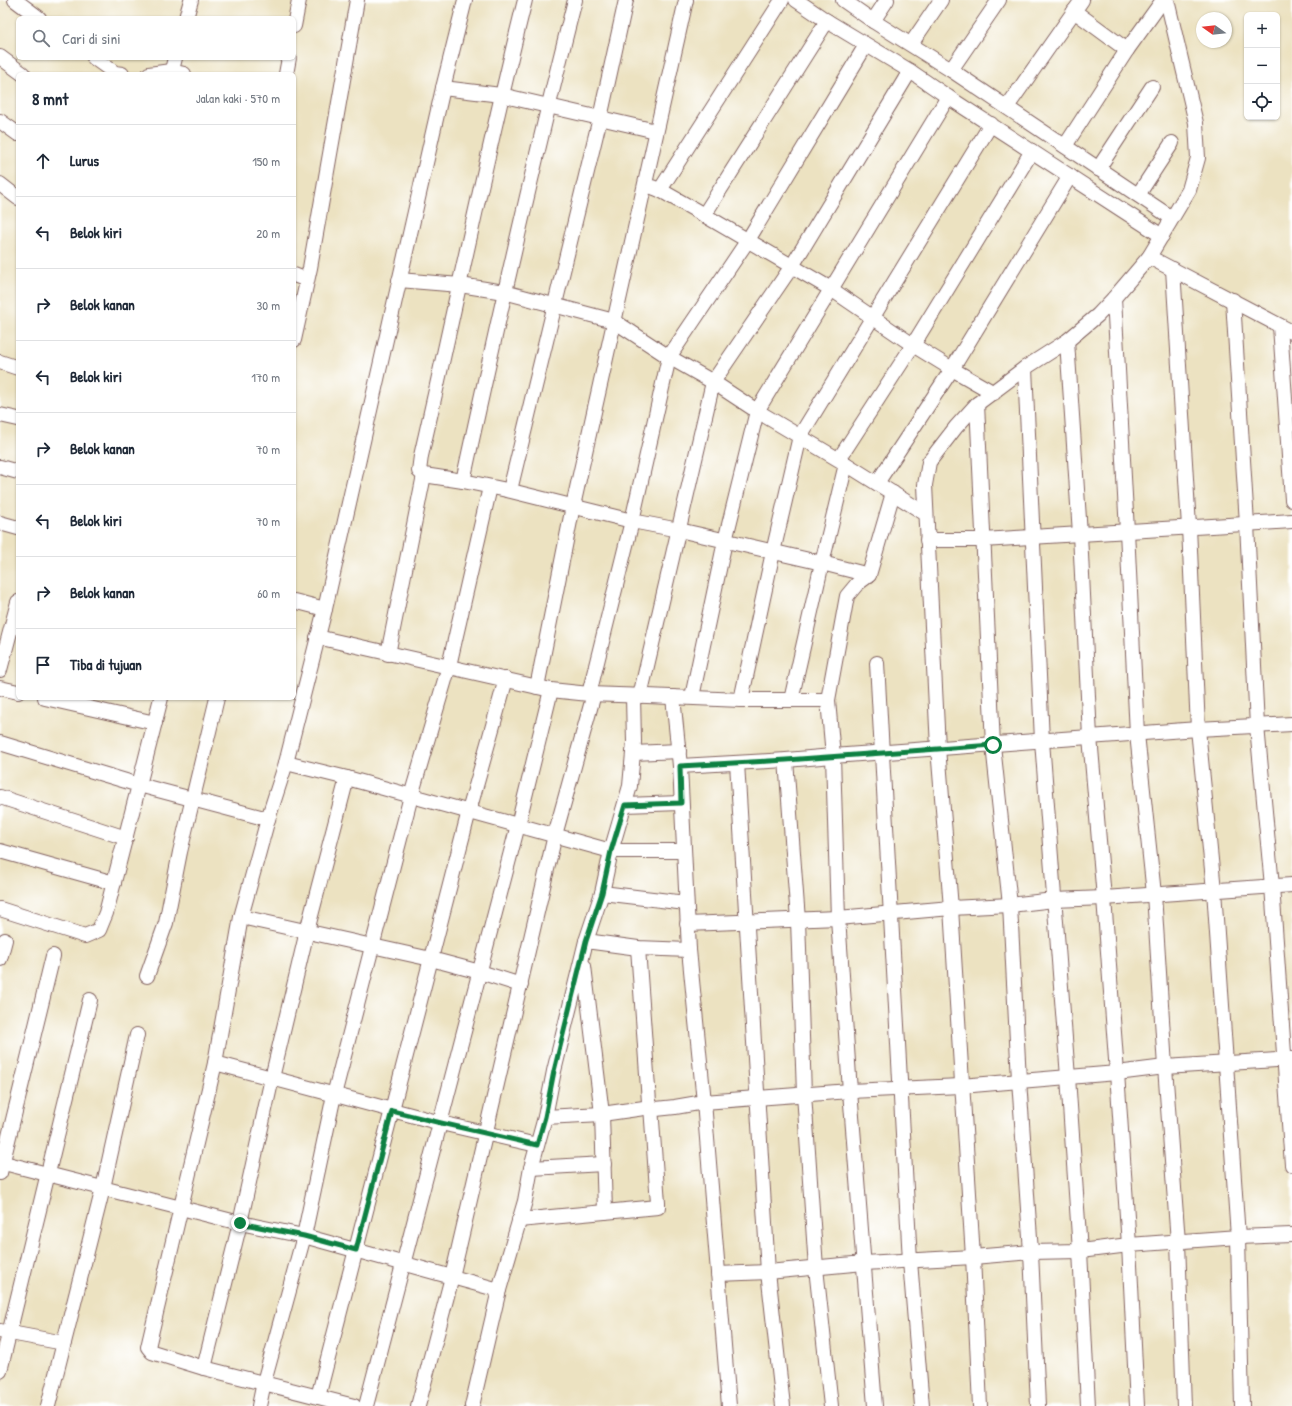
<!DOCTYPE html>
<html lang="id">
<head>
<meta charset="utf-8">
<style>
	:root { --surface:#fff; --page:#f2f2f3; --text:#1f2937; --muted:#747a83; --line:#e0e1e3 }
	body { margin:0; font-family:"Patrick Hand",sans-serif; background:var(--page); color:var(--text) }
	.controls { position:absolute; right:12px; top:12px; display:grid; overflow:hidden; border-radius:6px; box-shadow:0 1px 3px #0004 }
	.controls button { width:36px; height:36px; display:grid; place-items:center; padding:0; border:0; border-bottom:1px solid var(--line); background:var(--surface); color:var(--text); font:20px sans-serif }
	.compass { position:absolute; left:1196px; top:12px; width:36px; height:36px; border-radius:50%; background:var(--surface); box-shadow:0 1px 3px #0004; rotate:285deg }
	.stop { position:absolute; width:12px; height:12px; margin:-9px; border:3px solid #0b8043; border-radius:50%; background:#fff }
	.stop.end { background:#0b8043; border-color:#fff; box-shadow:0 1px 4px #0008 }
	.list { margin:0; padding:0; list-style:none }
	h2 { display:flex; justify-content:space-between; align-items:center; height:52px; margin:0; padding:0 16px; font-size:17px }
	h2 small { font-size:13px; font-weight:400; color:var(--muted) }
	.list li { display:grid; grid-template-columns:26px 1fr auto; gap:12px; align-items:center; box-sizing:border-box; height:72px; padding:0 16px; border-top:1px solid var(--line) }
	.list b { display:block; font-size:15px; white-space:nowrap }
	.list em { font-size:13px; font-style:normal; color:var(--muted) }
	.icon { flex:none; width:22px; height:22px; fill:none; stroke:currentColor; stroke-width:2; stroke-linecap:round; stroke-linejoin:round }
	.map { position:relative; flex:none; width:1292px; height:1406px; overflow:hidden }
	.search { position:absolute; background:var(--surface); box-shadow:0 1px 3px #0004; left:16px; top:16px; width:280px; height:44px; display:flex; align-items:center; gap:10px; box-sizing:border-box; padding:0 14px; border-radius:6px; color:var(--muted); font-size:15px }
	.panel { position:absolute; background:var(--surface); box-shadow:0 1px 3px #0004; left:16px; top:72px; width:280px; height:628px; border-radius:6px }
	.map>svg:first-child { display:block }
</style>
</head>
<body>
<div class="map">
<svg width="1292" height="1406" viewBox="0 0 1292 1406">
	<rect width="100%" height="100%" fill="#fff"/>
	<filter id="ink" filterUnits="userSpaceOnUse"><feTurbulence type="fractalNoise" baseFrequency=".025" numOctaves="2"/><feDisplacementMap in="SourceGraphic" scale="8" xChannelSelector="R" yChannelSelector="G"/><feConvolveMatrix kernelMatrix="1 2 1 2 8 2 1 2 1" color-interpolation-filters="sRGB"/></filter>
	<filter id="wash" filterUnits="userSpaceOnUse"><feTurbulence type="fractalNoise" baseFrequency=".012" numOctaves="4" result="noise"/><feDisplacementMap in="SourceGraphic" scale="16" xChannelSelector="R" yChannelSelector="G"/><feGaussianBlur stdDeviation="0.9" result="paint"/><feColorMatrix in="noise" values="0 0 0 0 0 0 0 0 0 0 0 0 0 0 0 0 0 1.4 0 .05"/><feComposite in="paint" operator="in"/></filter>
	<g filter="url(#wash)">
		<rect width="100%" height="100%" fill="#ece2c1"/>
	</g>
	<g filter="url(#ink)">
		<g fill="none" stroke-linecap="round" stroke-linejoin="round">
			<!-- minor casing -->
			<g stroke="#836360" stroke-width="16">
				<g id="minor">
					<path d="M15,0L39,18"/>
					<path d="M525,0C487,151 456,304 421,456L419,471L424,475L463,481L507,490L509,489L511,486L600,118L626,0"/>
					<path d="M796,0L827,21L910,71L948,97L1162,236"/>
					<path d="M843,0L873,21L951,70L1172,218"/>
					<path d="M1074,11L1127,50"/>
					<path d="M186,18L191,0"/>
					<path d="M827,21L704,215L831,289L913,345L952,369L994,393"/>
					<path d="M873,21L887,0"/>
					<path d="M294,26L299,0"/>
					<path d="M911,44L941,0"/>
					<path d="M0,57L23,74"/>
					<path d="M94,58L115,73L122,74"/>
					<path d="M951,70L999,0"/>
					<path d="M149,74L171,71L184,74"/>
					<path d="M171,74L175,58"/>
					<path d="M286,74L289,58"/>
					<path d="M443,88L501,95L656,131"/>
					<path d="M1007,107L1082,0"/>
					<path d="M0,121L18,134"/>
					<path d="M1065,146L1127,50L1163,0"/>
					<path d="M1098,169L1152,87"/>
					<path d="M0,184L18,198"/>
					<path d="M652,187L660,190L704,215"/>
					<path d="M660,190L782,0"/>
					<path d="M1138,195L1172,143"/>
					<path d="M1149,257L1292,332"/>
					<path d="M1173,269L1189,527L1198,729L1214,890L1238,1237L1242,1406"/>
					<path d="M294,275L307,280"/>
					<path d="M399,280L460,285L504,292L614,321L669,357L713,382L757,411L846,464L926,514"/>
					<path d="M1114,298L1127,531L1137,734L1154,894L1165,1067L1178,1242L1184,1406"/>
					<path d="M1233,300L1247,524L1257,726L1272,886L1292,1165"/>
					<path d="M1280,326L1292,500"/>
					<path d="M294,340L310,268L357,0"/>
					<path d="M1067,341L1080,534L1090,737L1104,898L1117,1073L1129,1245L1137,1406"/>
					<path d="M0,362L18,368"/>
					<path d="M1025,368L1042,741L1068,1077L1080,1251L1088,1406"/>
					<path d="M977,404L993,745L1010,905L1019,1080L1031,1252L1038,1406"/>
					<path d="M0,415L18,419"/>
					<path d="M839,459L913,345L1032,151"/>
					<path d="M0,467L18,472"/>
					<path d="M463,481C498,320 534,160 575,0"/>
					<path d="M877,483L952,369L1070,176"/>
					<path d="M507,490L632,521L679,530L822,563L869,575"/>
					<path d="M0,523L18,528"/>
					<path d="M927,540H983L1292,521"/>
					<path d="M294,601L325,609"/>
					<path d="M317,637L551,690L589,694L647,696L741,700H828"/>
					<path d="M388,654L424,475"/>
					<path d="M877,663L910,1261L922,1406"/>
					<path d="M0,670L18,602"/>
					<path d="M537,687L573,506L686,0"/>
					<path d="M0,688L18,692"/>
					<path d="M589,694L632,521L669,357L748,240L866,45"/>
					<path d="M640,696L713,382L792,266L910,71"/>
					<path d="M673,697L680,766L689,950L704,1102L729,1406"/>
					<path d="M692,697L725,541L757,411L948,97"/>
					<path d="M45,698L155,723"/>
					<path d="M161,698L139,785L268,819"/>
					<path d="M741,700L773,552L800,436L991,124"/>
					<path d="M791,700L822,563L846,464"/>
					<path d="M0,743L139,785L106,913L99,930L85,936L0,909"/>
					<path d="M633,753L679,751"/>
					<path d="M786,760L798,920L804,1094L816,1268L831,1406"/>
					<path d="M286,763L347,778L611,851H683"/>
					<path d="M737,763L768,1272L783,1406"/>
					<path d="M680,766L786,760L833,756L1198,729L1292,724"/>
					<path d="M0,797L126,838"/>
					<path d="M625,805L681,803"/>
					<path d="M0,851L114,883"/>
					<path d="M602,893L686,903"/>
					<path d="M241,917L431,959L480,972L521,985"/>
					<path d="M687,924L838,918L951,908L1010,905L1054,900L1104,898L1292,885"/>
					<path d="M586,941L638,948L689,950"/>
					<path d="M0,959L5,940"/>
					<path d="M584,966L602,1114L605,1212"/>
					<path d="M147,976L166,923L180,852L217,698"/>
					<path d="M215,1063L441,1123L537,1145"/>
					<path d="M545,1117L602,1114L651,1107L656,1109L675,1107L704,1102L850,1091L961,1086L1117,1073L1165,1067L1292,1059"/>
					<path d="M0,1162L240,1223L304,1236L499,1290"/>
					<path d="M531,1168L604,1164"/>
					<path d="M0,1173L53,956"/>
					<path d="M519,1220L658,1207V1203L651,1107L649,1102L638,948"/>
					<path d="M718,1274L768,1272L864,1263L973,1257L1031,1252L1080,1251L1129,1245L1238,1237L1292,1235"/>
					<path d="M0,1331L64,1343"/>
					<path d="M204,1368L240,1223L272,1078L307,931L347,778"/>
					<path d="M0,1371L90,1000"/>
					<path d="M318,1397L469,811L506,679"/>
					<path d="M48,1406L103,1188L137,1035"/>
					<path d="M259,1406L264,1382L304,1236L334,1095L372,947L411,796L449,666L490,487"/>
					<path d="M354,1406L204,1368L152,1352L148,1347L215,1063L241,917L268,819L286,763L325,609L443,88L465,0"/>
					<path d="M366,1406L518,825L551,690"/>
					<path d="M418,1406L452,1277L555,835L594,694"/>
					<path d="M472,1406L499,1290L525,1201L531,1168L545,1117L554,1071L586,941L602,893L611,851L630,786L634,742L633,696"/>
					<path d="M875,1406L850,1091L838,918L833,756L828,700L847,596L857,584L869,575L893,493"/>
					<path d="M980,1406L973,1257L951,908L938,748L925,485L929,462L956,427L977,404L1025,368L1067,341L1098,315L1114,298L1149,257L1189,190L1198,158L1196,123L1167,0"/>
				</g>
			</g>
			<!-- minor -->
			<use href="#minor" stroke="#fff" stroke-width="14"/>
		</g>
	</g>
	<g fill="none" stroke-linecap="round" stroke-linejoin="round" filter="url(#ink)">
		<!-- route -->
		<path stroke="#0b8043" stroke-width="5" d="M240,1223L304,1236L356,1250L392,1111L441,1123L537,1145L545,1117L554,1071L586,941L602,893L611,851L625,805L681,803L680,766L786,760L993,745"/>
	</g>
</svg>
<div class="controls">
<button>+</button>
<button>−</button>
<button><svg class="icon" aria-label="locate" viewBox="0 0 24 24"><circle cx="12" cy="12" r="6"/><path d="M12 2v4M12 18v4M2 12h4M18 12h4"/></svg></button>
</div>
<svg class="compass" viewBox="-18 -18 36 36"><path d="M0-13l5 13h-10z" fill="#e53935"/><path d="M0 13l5-13h-10z" fill="#747a83"/></svg>
<div class="stop" style="left:993px;top:745px"></div>
<div class="stop end" style="left:240px;top:1223px"></div>
<div class="search"><svg class="icon" aria-label="search" viewBox="0 0 24 24"><circle cx="10" cy="10" r="6"/><path d="M15 15l6 6"/></svg>Cari di sini</div>
<section class="panel">
<h2>8 mnt<small>Jalan kaki · 570 m</small></h2>
<ul class="list">
<li><svg class="icon" aria-label="ahead" viewBox="0 0 24 24"><path d="M12 20V5M6 11l6-6 6 6"/></svg><div><b>Lurus</b></div><em>150 m</em></li>
<li><svg class="icon" aria-label="left" viewBox="0 0 24 24"><path d="M17 20v-9H6M10 6l-5 5 5 5"/></svg><div><b>Belok kiri</b></div><em>20 m</em></li>
<li><svg class="icon" aria-label="right" viewBox="0 0 24 24"><path d="M7 20v-9h11M14 6l5 5-5 5"/></svg><div><b>Belok kanan</b></div><em>30 m</em></li>
<li><svg class="icon" aria-label="left" viewBox="0 0 24 24"><path d="M17 20v-9H6M10 6l-5 5 5 5"/></svg><div><b>Belok kiri</b></div><em>170 m</em></li>
<li><svg class="icon" aria-label="right" viewBox="0 0 24 24"><path d="M7 20v-9h11M14 6l5 5-5 5"/></svg><div><b>Belok kanan</b></div><em>70 m</em></li>
<li><svg class="icon" aria-label="left" viewBox="0 0 24 24"><path d="M17 20v-9H6M10 6l-5 5 5 5"/></svg><div><b>Belok kiri</b></div><em>70 m</em></li>
<li><svg class="icon" aria-label="right" viewBox="0 0 24 24"><path d="M7 20v-9h11M14 6l5 5-5 5"/></svg><div><b>Belok kanan</b></div><em>60 m</em></li>
<li><svg class="icon" aria-label="arrive" viewBox="0 0 24 24"><path d="M6 21V4h12l-3 4 3 4H6"/></svg><div><b>Tiba di tujuan</b></div></li>
</ul>
</section>
</div>
</body>
</html>
